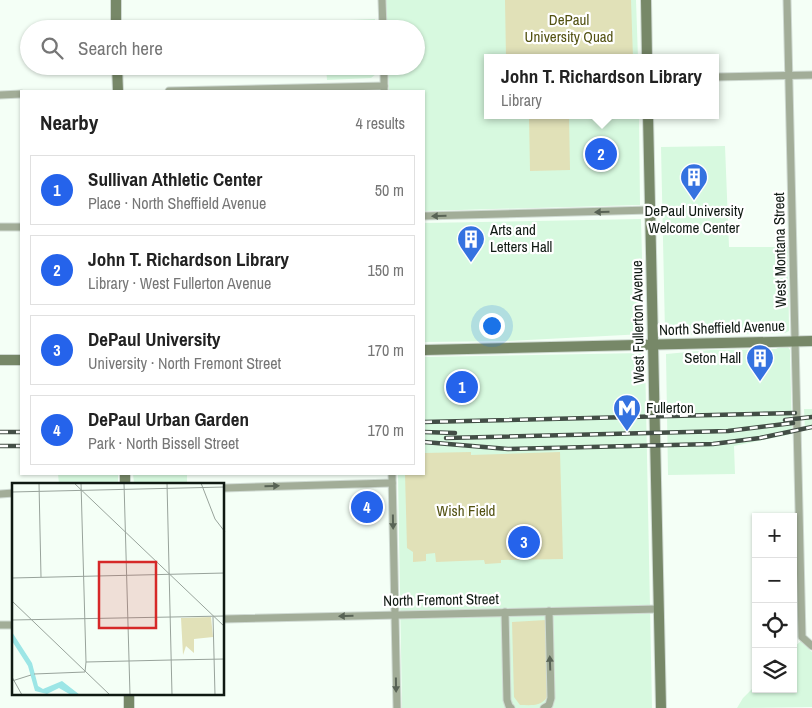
<!DOCTYPE html>
<html lang="en">
<head>
<meta charset="utf-8">
<style>
	:root { --surface:#fff; --page:#f6f6f6; --text:#222; --muted:#767676; --line:#e0e0e0; --accent:#2563eb }
	body { margin:0; font-family:"Archivo Narrow",sans-serif; background:var(--page); color:var(--text) }
	.controls { position:absolute; right:15px; bottom:15px; display:grid; overflow:hidden; border-radius:0px; box-shadow:0 1px 4px #0004 }
	.controls button { width:45px; height:45px; display:grid; place-items:center; padding:0; border:0; border-bottom:1px solid var(--line); background:var(--surface); color:var(--text); font:25px sans-serif }
	.you { position:absolute; left:491px; top:325px; width:18px; height:18px; margin:-12px; border:4px solid #fff; border-radius:50%; background:#1a73e8; box-shadow:0 0 0 8px #1a73e833 }
	.badge { display:grid; place-items:center; width:32px; height:32px; border-radius:50%; background:var(--accent); color:#fff; font-size:16px; font-weight:700 }
	.pin { position:absolute; translate:-50% -50%; border:2px solid #fff; box-shadow:0 1px 5px #0006 }
	.popup { position:absolute; left:484px; top:54px; width:235px; height:65px; box-sizing:border-box; display:grid; place-content:center; border-radius:0px; background:var(--surface); filter:drop-shadow(0 1px 4px #0005); font-size:16px; white-space:nowrap; color:var(--muted) }
	.popup b { font-size:19px; color:var(--text) }
	.popup::after { content:''; position:absolute; left:50%; top:100%; margin-left:-10px; border:10px solid transparent; border-top-color:var(--surface) }
	.list { margin:0; padding:0; list-style:none }
	h2 { display:flex; justify-content:space-between; align-items:center; height:65px; margin:0; padding:0 20px; font-size:21px }
	h2 small { font-size:16px; font-weight:400; color:var(--muted) }
	.list li { display:grid; grid-template-columns:32px 1fr auto; gap:15px; align-items:center; box-sizing:border-box; height:70px; margin:0 10px 10px; padding:0 10px; border:1px solid var(--line); border-radius:0px }
	.list b { display:block; font-size:19px; white-space:nowrap }
	.list p { margin:0; font-size:16px; white-space:nowrap; color:var(--muted) }
	.list em { font-size:16px; font-style:normal; color:var(--muted) }
	.icon { flex:none; width:28px; height:28px; fill:none; stroke:currentColor; stroke-width:2; stroke-linecap:round; stroke-linejoin:round }
	.map { position:relative; flex:none; width:812px; height:708px; overflow:hidden }
	.search { position:absolute; background:var(--surface); box-shadow:0 1px 4px #0004; left:20px; top:20px; width:405px; height:55px; display:flex; align-items:center; gap:12px; box-sizing:border-box; padding:0 18px; border-radius:28px; color:var(--muted); font-size:19px }
	.panel { position:absolute; background:var(--surface); box-shadow:0 1px 4px #0004; left:20px; top:90px; width:405px; height:385px; border-radius:0px }
	.map>svg:first-child { display:block }
</style>
</head>
<body>
<div class="map">
<svg width="812" height="708" viewBox="0 0 812 708">
	<rect width="100%" height="100%" fill="#f4fff6"/>
	<!-- built -->
	<g fill="#d7f9df">
		<path d="M386,0H636L638,58H487V115H639L640,205L424,211V91H389L388,66H416V29H387Z"/>
		<path d="M375,19V29H326L325,21Z"/>
		<path d="M326,66H376V74L371,78L327,80Z"/>
		<path d="M725,146L729,247H788L789,331L785,333L666,335L665,332L661,147Z"/>
		<path d="M641,219L644,334L506,341L424,342V223Z"/>
		<path d="M781,346L788,347L790,350L792,434L734,446L735,474L668,475L666,354L710,350L776,349Z"/>
		<path d="M642,353L645,356L652,708H402L398,474H424V357Z"/>
		<path d="M804,409H812V430H805Z"/>
		<path d="M58,474H118V482L114,484H59Z"/>
		<path d="M133,474H187V482L137,484L134,483Z"/>
		<path d="M801,641L812,652V707L737,708L743,698L756,685V689H793V648Z"/>
	</g>
	<!-- green -->
	<g fill="#e1e1b8">
		<path d="M505,0H631L633,58H506Z"/>
		<path d="M529,115H569L570,170L530,171Z"/>
		<path d="M471,452V455L560,452L563,559L501,560V563L485,564L484,560L436,562L435,553L426,554V561L413,562V552L407,548L405,474H424V453Z"/>
		<path d="M353,496H381V518L353,519Z"/>
		<path d="M546,620L547,697C541,707 530,705 520,705L514,697L512,622Z"/>
	</g>
	<g fill="none" stroke-linecap="round" stroke-linejoin="round">
		<!-- street casing -->
		<g stroke="#cfdad2" stroke-width="9">
			<g id="street">
				<path d="M382,0L383,29"/>
				<path d="M787,0L802,637L812,646"/>
				<path d="M384,66V91"/>
				<path d="M715,77L812,75"/>
				<path d="M169,91L384,86"/>
				<path d="M0,95L21,94"/>
				<path d="M424,216L651,210"/>
				<path d="M0,227H21"/>
				<path d="M392,474L397,708"/>
				<path d="M224,488L392,483"/>
				<path d="M0,494L14,493"/>
				<path d="M505,612L507,700L509,706L511,708"/>
				<path d="M224,619L659,609"/>
				<path d="M0,625H14"/>
				<path d="M544,708L549,705L551,698L549,611"/>
			</g>
		</g>
		<!-- secondary casing -->
		<g stroke="#cfdad2" stroke-width="12">
			<g id="secondary">
				<path d="M116,0V29"/>
				<path d="M646,0L647,58"/>
				<path d="M117,66L118,91"/>
				<path d="M648,115L661,708"/>
				<path d="M424,350L812,341"/>
				<path d="M0,360H21"/>
				<path d="M125,474V484"/>
				<path d="M129,694V708"/>
			</g>
		</g>
		<!-- street -->
		<use href="#street" stroke="#a2ad98" stroke-width="7"/>
		<!-- secondary -->
		<use href="#secondary" stroke="#778868" stroke-width="10"/>
		<!-- rail casing -->
		<g stroke="#434e46" stroke-width="4.5">
			<g id="rail">
				<path d="M785,420L812,417"/>
				<path d="M424,422L795,413"/>
				<path d="M0,432H21"/>
				<path d="M424,432L455,433"/>
				<path d="M446,438L728,431L793,423"/>
				<path d="M424,442L508,449L713,444L760,438L812,427"/>
				<path d="M0,446H21"/>
			</g>
		</g>
		<!-- rail -->
		<use href="#rail" stroke="#fff" stroke-width="2.5" stroke-dasharray="8" stroke-linecap="butt"/>
	</g>
	<!-- one-way arrows -->
	<defs><path id="oneway-solid" d="M-6-.8H1V-3.2L6.5 0L1 3.2V.8H-6Z" transform="scale(1.25)"/></defs>
	<g fill="#586355">
		<use href="#oneway-solid" transform="translate(602 212) rotate(178)"/>
		<use href="#oneway-solid" transform="translate(439 216) rotate(178)"/>
		<use href="#oneway-solid" transform="translate(272 486) rotate(-2)"/>
		<use href="#oneway-solid" transform="translate(393 522) rotate(89)"/>
		<use href="#oneway-solid" transform="translate(346 616) rotate(179)"/>
		<use href="#oneway-solid" transform="translate(550 663) rotate(-92)"/>
		<use href="#oneway-solid" transform="translate(396 685) rotate(89)"/>
	</g>
	<!-- icons -->
	<defs>
		<g id="building-pin" transform="scale(1.4375)"><path d="M0 17L-7.5 6A9.5 9.5 0 1 1 7.5 6Z" fill="#3572e0" stroke="#fff"/><path d="M-4-6H4V6H1V3H-1V6H-4ZM-2.5-4.3h1.7v1.8h-1.7ZM.8-4.3h1.7v1.8H.8ZM-2.5-1h1.7V.8h-1.7ZM.8-1h1.7V.8H.8Z" fill="#fff"/></g>
		<g id="metro-pin" transform="scale(1.4375)"><path d="M0 17L-7.5 6A9.5 9.5 0 1 1 7.5 6Z" fill="#3572e0" stroke="#fff"/><path d="M-5.5 5V-5H-3L0 0L3-5H5.5V5H3V-.5L0 4L-3-.5V5Z" fill="#fff"/></g>
	</defs>
	<g fill-rule="evenodd">
		<use href="#building-pin" x="694" y="177"/>
		<use href="#building-pin" x="471" y="239"/>
		<use href="#building-pin" x="760" y="358"/>
		<use href="#metro-pin" x="627" y="408"/>
	</g>
	<g text-anchor="middle" stroke-width="4.5" stroke-linejoin="round" paint-order="stroke">
		<!-- park labels -->
		<g font-size="15" fill="#535212" stroke="#fff">
			<text x="569" y="25">DePaul<tspan x="569" dy="17">University Quad</tspan></text>
			<text x="466" y="516">Wish Field</text>
		</g>
		<!-- poi labels -->
		<g font-size="15" fill="#0f1912" stroke="#fff" text-anchor="start">
			<text x="694" y="216" text-anchor="middle">DePaul University<tspan x="694" dy="17">Welcome Center</tspan></text>
			<text x="490" y="235">Arts and<tspan x="490" dy="17">Letters Hall</tspan></text>
			<text x="741" y="363" text-anchor="end">Seton Hall</text>
			<text x="646" y="413">Fullerton</text>
		</g>
		<!-- street labels -->
		<g font-size="15" fill="#0f1912" stroke="#fff">
			<text transform="translate(780 250) rotate(-91)" y="5">West Montana Street</text>
			<text transform="translate(638 322) rotate(-91)" y="5">West Fullerton Avenue</text>
			<text transform="translate(722 328) rotate(-2)" y="5">North Sheffield Avenue</text>
			<text transform="translate(441 600) rotate(-1)" y="5">North Fremont Street</text>
		</g>
	</g>
	<!-- overview -->
	<g transform="translate(12 483)">
		<rect width="212" height="212" fill="#f4fff6"/>
		<path d="M199,134L201,154L182,156V170L174,163L171,172L169,135Z" fill="#e1e1b8"/>
		<path d="M0,149L20,180L26,203L31,206L50,198L68,212H59L47,205L35,211L23,208L16,183L0,158Z" fill="#9ce6e6"/>
		<path fill="none" stroke="#98a39b" stroke-width="1" d="M27,0L29,94M62,0L213,144M69,0L74,179M112,0L118,212M155,0L160,212M189,0L203,36L213,49M0,9L213,4M0,95L213,90M0,118L98,212M201,134L203,212M0,137L213,133M159,177L213,176M22,191L73,189L74,179L159,177M0,194L10,212M0,198L19,192"/>
		<path fill="#d62828" fill-opacity="0.15" stroke="#d62828" stroke-width="2.5" d="M87,79H144V145H87Z"/>
		<rect width="212" height="212" fill="none" stroke="#0f1912" stroke-width="2.5"/>
	</g>
</svg>
<div class="controls">
<button>+</button>
<button>−</button>
<button><svg class="icon" aria-label="locate" viewBox="0 0 24 24"><circle cx="12" cy="12" r="6"/><path d="M12 2v4M12 18v4M2 12h4M18 12h4"/></svg></button>
<button><svg class="icon" aria-label="layers" viewBox="0 0 24 24"><path d="M12 4l9 5-9 5-9-5zM3 14l9 5 9-5"/></svg></button>
</div>
<div class="you"></div>
<div class="pin badge" style="left:462px;top:387px">1</div>
<div class="pin badge" style="left:601px;top:154px">2</div>
<div class="popup"><b>John T. Richardson Library</b>Library</div>
<div class="pin badge" style="left:524px;top:542px">3</div>
<div class="pin badge" style="left:367px;top:507px">4</div>
<div class="search"><svg class="icon" aria-label="search" viewBox="0 0 24 24"><circle cx="10" cy="10" r="6"/><path d="M15 15l6 6"/></svg>Search here</div>
<section class="panel">
<h2>Nearby<small>4 results</small></h2>
<ul class="list">
<li><span class="badge">1</span><div><b>Sullivan Athletic Center</b><p>Place · North Sheffield Avenue</p></div><em>50 m</em></li>
<li><span class="badge">2</span><div><b>John T. Richardson Library</b><p>Library · West Fullerton Avenue</p></div><em>150 m</em></li>
<li><span class="badge">3</span><div><b>DePaul University</b><p>University · North Fremont Street</p></div><em>170 m</em></li>
<li><span class="badge">4</span><div><b>DePaul Urban Garden</b><p>Park · North Bissell Street</p></div><em>170 m</em></li>
</ul>
</section>
</div>
</body>
</html>
